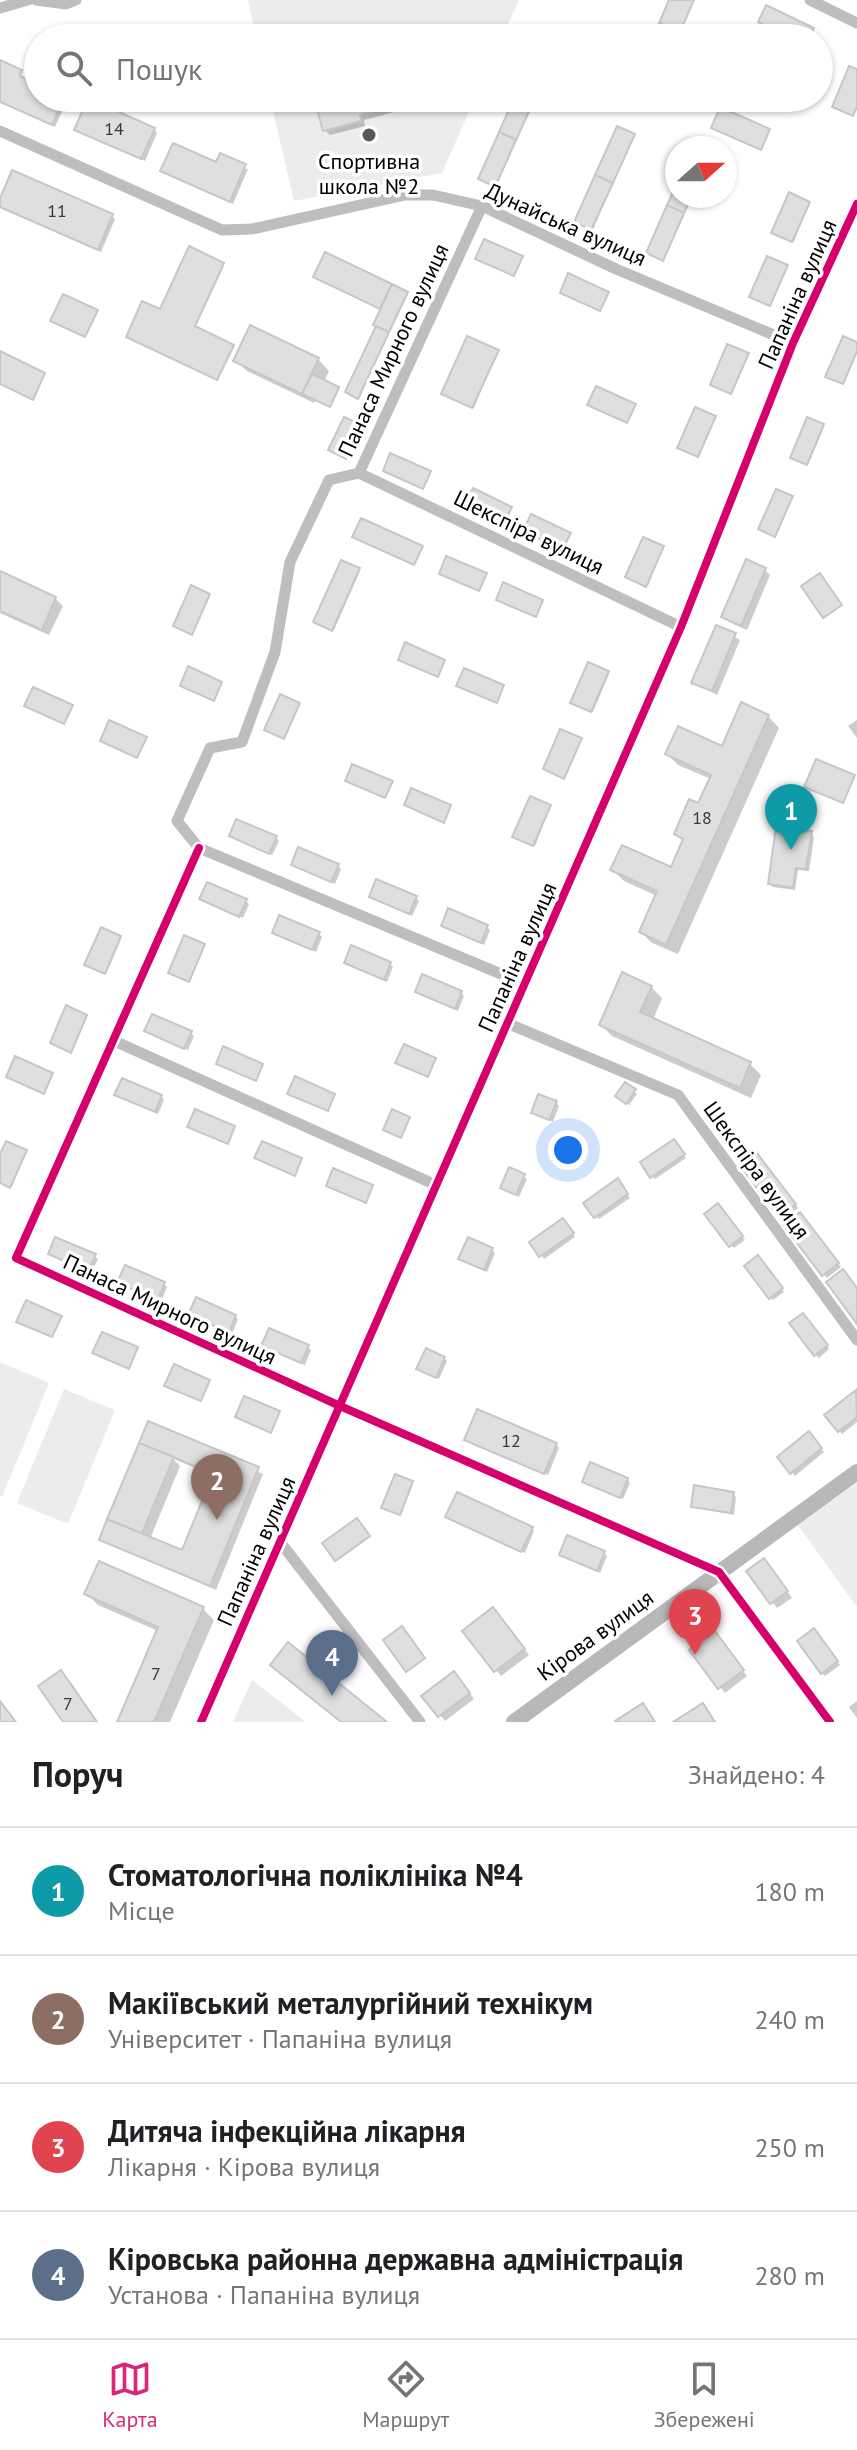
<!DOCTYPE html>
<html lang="uk">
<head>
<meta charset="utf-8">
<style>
	:root { --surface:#fff; --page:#f2f2f2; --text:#202124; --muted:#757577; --line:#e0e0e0; --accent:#db2777 }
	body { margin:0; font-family:"PT Sans",sans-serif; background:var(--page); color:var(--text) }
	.compass { position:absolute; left:665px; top:136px; width:72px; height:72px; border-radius:50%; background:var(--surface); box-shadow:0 2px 6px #0004; rotate:69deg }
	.you { position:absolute; left:568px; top:1150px; width:28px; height:28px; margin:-20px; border:6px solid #fff; border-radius:50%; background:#1a73e8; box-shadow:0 0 0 12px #1a73e833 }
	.badge { display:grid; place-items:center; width:52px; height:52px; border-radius:50%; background:var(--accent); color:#fff; font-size:26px; font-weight:700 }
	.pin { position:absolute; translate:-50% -66px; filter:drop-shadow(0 2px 4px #0008) }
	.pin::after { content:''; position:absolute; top:42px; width:28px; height:24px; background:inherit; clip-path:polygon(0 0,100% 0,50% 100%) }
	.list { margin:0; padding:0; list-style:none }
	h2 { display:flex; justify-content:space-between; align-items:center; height:104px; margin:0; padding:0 32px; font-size:34px }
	h2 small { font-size:26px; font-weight:400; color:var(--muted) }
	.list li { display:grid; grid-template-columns:52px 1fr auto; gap:24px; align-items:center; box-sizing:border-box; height:128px; padding:0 32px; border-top:2px solid var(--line) }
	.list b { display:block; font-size:30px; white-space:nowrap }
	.list p { margin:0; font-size:26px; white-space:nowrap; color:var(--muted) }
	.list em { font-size:26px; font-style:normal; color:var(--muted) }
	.icon { flex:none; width:44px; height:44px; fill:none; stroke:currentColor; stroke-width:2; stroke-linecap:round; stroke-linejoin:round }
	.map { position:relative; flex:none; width:857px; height:1722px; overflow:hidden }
	.search { position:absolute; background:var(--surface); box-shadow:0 2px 6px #0004; left:24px; right:24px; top:24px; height:88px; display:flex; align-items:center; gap:20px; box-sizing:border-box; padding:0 28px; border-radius:44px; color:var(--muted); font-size:30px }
	.sheet { height:616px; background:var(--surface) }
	nav { display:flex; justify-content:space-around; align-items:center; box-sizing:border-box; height:112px; border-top:2px solid var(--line); background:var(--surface); font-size:22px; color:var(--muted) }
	nav a { display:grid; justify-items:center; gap:4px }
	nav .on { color:var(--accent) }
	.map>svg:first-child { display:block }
</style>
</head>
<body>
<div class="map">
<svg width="857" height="1722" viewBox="0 0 857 1722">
	<rect width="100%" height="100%" fill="#fff"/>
	<!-- green -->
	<g fill="#ececec">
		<path d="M248,0H519L502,38H256Z"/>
		<path d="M270,98H475L442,173L294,201Z"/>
		<path d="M0,1362L49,1383L2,1497L0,1496Z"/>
		<path d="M64,1389L115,1410L68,1524L17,1503Z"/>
		<path d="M857,1483V1607L798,1525Z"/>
		<path d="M252,1680L306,1722H233Z"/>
	</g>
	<!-- shadow -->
	<g fill="#0003" fill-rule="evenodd">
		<path d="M544,31L560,38H541Z"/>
		<path d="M337,34L341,38H321Z"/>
		<path d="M0,63L21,72L22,79L38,86V98L67,100L55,127L0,102Z"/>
		<path d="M316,98H431L432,102L364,120L365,126L330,135L325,130Z"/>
		<path d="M517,98H536L496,187L481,180Z"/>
		<path d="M633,98H653L650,105Z"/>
		<path d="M76,129H154L157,133L145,161Z"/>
		<path d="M633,135L593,230L578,223Z"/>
		<path d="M217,164L248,169L233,204L163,171Z"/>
		<path d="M13,172L112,216L115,219L101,252L2,209L0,203Z"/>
		<path d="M677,189V196H693L664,260L649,253Z"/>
		<path d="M809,203L794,242L774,234Z"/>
		<path d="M190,249L224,266L195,328L234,347L218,380L129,337L160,312Z"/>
		<path d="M326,255L408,294L359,398L348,393L382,309L316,278Z"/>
		<path d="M787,267L771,306L752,297Z"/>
		<path d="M857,344V354L844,384L829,377Z"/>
		<path d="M497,352L474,408L444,395Z"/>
		<path d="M748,355L732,394L713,385Z"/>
		<path d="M318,359L329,371L324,382L339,390L331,406L316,399L314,403L247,371L235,360Z"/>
		<path d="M715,418L699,457L680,448Z"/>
		<path d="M808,419L824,427L808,465L793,458Z"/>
		<path d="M361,427L347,458L332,451Z"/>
		<path d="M663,548L648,586L629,578Z"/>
		<path d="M342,562L360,571L334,630L317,623Z"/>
		<path d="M765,570L770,575L747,630L729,622L724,617Z"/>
		<path d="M0,573L55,598L63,606L49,635L0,613Z"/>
		<path d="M209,596L193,634L176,626Z"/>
		<path d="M717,628L740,640L717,695L694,682Z"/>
		<path d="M589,665L609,674L593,712L573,703Z"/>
		<path d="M768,716L779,728L678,954L652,943L641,932L657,896L624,881L613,870H672L684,842L676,834L699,805L711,779L678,765L667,754L723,748Z"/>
		<path d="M857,720V738L848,726Z"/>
		<path d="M550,807L535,846L516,837Z"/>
		<path d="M803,811L806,815L804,832L814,837L809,871L798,870L795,890L773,887L770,884Z"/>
		<path d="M231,836L276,838L279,841L272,855Z"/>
		<path d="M293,864L338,866L341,869L335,884Z"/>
		<path d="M371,896L416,898L419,901L412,916Z"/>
		<path d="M202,899L246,901L249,904L243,918Z"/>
		<path d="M449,911L487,927L490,930L484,945L446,928L443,925Z"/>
		<path d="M102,930L121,939L106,974L88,965Z"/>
		<path d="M274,932L319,934L322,937L316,952Z"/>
		<path d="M204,946L190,982L171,973Z"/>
		<path d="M346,962L390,964L393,967L387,982Z"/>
		<path d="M651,987L662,998L653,1020L750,1064L761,1075L751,1098L612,1036L601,1025Z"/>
		<path d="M417,991L461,993L464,996L458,1011Z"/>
		<path d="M147,1031L191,1033L194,1036L188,1050Z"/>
		<path d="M634,1091L637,1094L629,1105L621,1099Z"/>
		<path d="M117,1095L161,1096L164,1100L158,1114Z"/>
		<path d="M556,1103L559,1106L553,1122L533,1112Z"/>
		<path d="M677,1144L686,1158L655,1179L652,1176Z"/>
		<path d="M26,1152L12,1187L0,1182V1159Z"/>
		<path d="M760,1158L798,1208L784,1219L781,1216Z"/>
		<path d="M510,1169L527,1179L519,1197L502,1188Z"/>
		<path d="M621,1184L630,1198L599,1219L596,1216Z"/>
		<path d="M721,1209L745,1240L734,1248L731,1245Z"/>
		<path d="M803,1218L841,1267L827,1278L786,1225Z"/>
		<path d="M566,1224L575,1237L544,1259L532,1242Z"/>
		<path d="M492,1250L495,1253L487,1272L461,1259Z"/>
		<path d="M50,1254L94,1256L98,1259L91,1273Z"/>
		<path d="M761,1261L784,1292L773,1300L770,1297Z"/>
		<path d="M120,1282L164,1284L167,1287L161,1302Z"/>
		<path d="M191,1315L235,1316L238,1319L232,1334Z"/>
		<path d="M806,1318L829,1349L819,1358L816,1355Z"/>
		<path d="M308,1347L311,1350L305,1365L267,1348Z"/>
		<path d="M444,1358L447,1361L439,1379L419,1368Z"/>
		<path d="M856,1393L857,1422L842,1434L827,1416Z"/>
		<path d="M149,1423L263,1474L216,1590L101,1540ZM172,1458L215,1476L183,1552L150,1539L180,1466Z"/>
		<path d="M809,1434L824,1452L795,1476L780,1457Z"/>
		<path d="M466,1440L556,1444L559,1448L548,1475Z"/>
		<path d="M396,1476L413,1484L401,1515L384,1508Z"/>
		<path d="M627,1479L630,1483L623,1499L584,1481Z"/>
		<path d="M733,1494L736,1497L734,1515L693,1506Z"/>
		<path d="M448,1517L531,1528L534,1531L525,1553Z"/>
		<path d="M357,1520L369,1538L337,1561L325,1543Z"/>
		<path d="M604,1553L607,1556L600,1573L561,1555Z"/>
		<path d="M100,1563L203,1609L214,1620L170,1722H119L158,1631L98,1605L87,1594Z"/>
		<path d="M769,1566L792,1598L777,1608L749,1572Z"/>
		<path d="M498,1615L529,1655L501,1676L465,1631Z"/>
		<path d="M817,1634L840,1665L825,1676L822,1673Z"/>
		<path d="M720,1639L747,1676L725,1693L692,1650Z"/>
		<path d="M61,1673L72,1684L98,1722H66Z"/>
		<path d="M459,1679L474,1699L445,1721L424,1696Z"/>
		<path d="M857,1701V1718L849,1707Z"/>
	</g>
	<!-- building -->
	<g fill="#dfdfdf" stroke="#c7c7c7" stroke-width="2">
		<path d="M669,0H694L680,32L659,23Z"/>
		<path d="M766,5L814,28L809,38H791L758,22Z"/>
		<path d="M0,60L22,70L20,76L38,84V98H64L52,125L0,102Z"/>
		<path d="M849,66L857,69V107L853,116L832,107Z"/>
		<path d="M88,98L155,128L141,159L74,130Z"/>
		<path d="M314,98H425L360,115L361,121L323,131Z"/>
		<path d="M514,98H535L516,140L499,132Z"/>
		<path d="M720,107L770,129L761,150L711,128Z"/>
		<path d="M617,126L635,134L613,183L595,175Z"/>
		<path d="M499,132L516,140L495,187L478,179Z"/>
		<path d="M173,143L216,162L220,153L246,164L230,202L160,171Z"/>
		<path d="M12,170L113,214L98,250L0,207V198Z"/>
		<path d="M595,175L613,183L591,230L574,222Z"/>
		<path d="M677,184V196H692L684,213L667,205Z"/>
		<path d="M789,192L810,202L792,242L771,233Z"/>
		<path d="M667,205L684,213L663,261L646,253Z"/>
		<path d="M484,239L523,256L514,276L475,259Z"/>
		<path d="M189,246L224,263L195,326L234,345L217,380L126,337L142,301L160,309Z"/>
		<path d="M325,252L392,284L380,309L313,277Z"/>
		<path d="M767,256L788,265L770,306L749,297Z"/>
		<path d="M568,273L609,292L600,311L560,293Z"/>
		<path d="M392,284L408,292L389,332L373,325Z"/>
		<path d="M63,294L98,310L85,337L50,321Z"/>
		<path d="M250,325L319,358L302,394L233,361Z"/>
		<path d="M376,326L389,332L358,399L345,392Z"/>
		<path d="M467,336L499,350L472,408L441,394Z"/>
		<path d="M843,336L857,342V351L843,384L825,377Z"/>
		<path d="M727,344L749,353L731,394L710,385Z"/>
		<path d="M0,351L45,373L33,400L0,384Z"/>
		<path d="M312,374L339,387L330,407L302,394Z"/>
		<path d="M596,386L636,404L627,423L587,405Z"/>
		<path d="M695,407L716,416L698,457L677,448Z"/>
		<path d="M344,417L362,425L346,459L328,450Z"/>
		<path d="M807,417L824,424L807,465L790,458Z"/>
		<path d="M390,453L431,471L423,489L383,471Z"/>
		<path d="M473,488L512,507L504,524L465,505Z"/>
		<path d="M776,489L793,496L775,537L758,529Z"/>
		<path d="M531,514L571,533L562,550L523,531Z"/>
		<path d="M361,518L423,546L414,565L352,537Z"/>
		<path d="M643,537L664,546L646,587L625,577Z"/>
		<path d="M446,556L487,573L479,591L439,574Z"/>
		<path d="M746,559L766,568L741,626L721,617Z"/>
		<path d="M341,560L360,568L332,631L313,622Z"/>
		<path d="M0,571L56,597L42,630L0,611Z"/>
		<path d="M820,573L842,605L823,618L801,586Z"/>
		<path d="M503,582L543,600L536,617L496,600Z"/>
		<path d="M191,585L210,594L192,635L173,626Z"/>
		<path d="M716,625L736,633L712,691L691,683Z"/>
		<path d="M405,642L445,660L438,677L398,660Z"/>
		<path d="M588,662L609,671L591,712L570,703Z"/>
		<path d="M188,666L222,682L214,701L180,686Z"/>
		<path d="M464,668L504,685L497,703L456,686Z"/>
		<path d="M33,687L73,705L64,724L24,706Z"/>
		<path d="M280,694L300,703L284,739L264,730Z"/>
		<path d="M741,702L769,715L666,945L639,932L657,891L610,870L622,845L671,867L683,839L674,834L689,799L698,803L711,775L665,754L678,726L722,746Z"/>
		<path d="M109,720L147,737L137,758L100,741Z"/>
		<path d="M560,729L582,738L564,779L543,769Z"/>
		<path d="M816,759L855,775L843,803L804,787Z"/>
		<path d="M352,764L393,781L385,798L345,781Z"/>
		<path d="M411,788L451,805L444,823L404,805Z"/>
		<path d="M530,796L551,805L533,846L512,837Z"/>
		<path d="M779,806L804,810L801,830L812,831L806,869L796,868L793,888L768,884Z"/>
		<path d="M236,819L277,836L269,854L229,836Z"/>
		<path d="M298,847L339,864L331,882L291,865Z"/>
		<path d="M376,879L417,896L409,914L369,897Z"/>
		<path d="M207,882L247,899L239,917L199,899Z"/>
		<path d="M448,908L488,925L481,943L441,926Z"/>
		<path d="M279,915L320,932L312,950L272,933Z"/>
		<path d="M101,927L121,936L105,974L84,965Z"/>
		<path d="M184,935L205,944L189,982L168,973Z"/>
		<path d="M351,945L391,962L384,980L344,963Z"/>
		<path d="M622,972L652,986L640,1012L751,1062L740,1088L599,1025Z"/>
		<path d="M422,974L462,991L455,1009L415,992Z"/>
		<path d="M66,1005L87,1015L71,1053L50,1043Z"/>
		<path d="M152,1014L192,1031L184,1049L144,1031Z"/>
		<path d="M404,1044L436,1058L428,1077L395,1063Z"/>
		<path d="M223,1046L263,1064L256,1081L216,1064Z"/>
		<path d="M15,1056L53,1073L44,1094L6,1077Z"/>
		<path d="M295,1076L335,1094L328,1111L287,1094Z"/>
		<path d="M122,1078L162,1095L155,1112L114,1095Z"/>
		<path d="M625,1082L636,1089L626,1104L615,1096Z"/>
		<path d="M538,1094L557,1101L549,1120L531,1113Z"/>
		<path d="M195,1109L235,1126L228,1144L187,1127Z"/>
		<path d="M392,1109L410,1117L401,1138L383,1130Z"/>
		<path d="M674,1139L685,1154L650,1178L640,1162Z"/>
		<path d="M6,1141L27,1150L10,1188L0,1183V1154Z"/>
		<path d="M262,1141L302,1158L295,1176L254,1158Z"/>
		<path d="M757,1153L796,1204L779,1217L740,1166Z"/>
		<path d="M509,1167L525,1174L516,1195L500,1188Z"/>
		<path d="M333,1168L373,1185L366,1203L326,1186Z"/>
		<path d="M618,1178L628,1194L594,1218L583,1203Z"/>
		<path d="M718,1203L743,1236L729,1247L704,1214Z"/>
		<path d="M800,1212L839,1263L822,1276L783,1225Z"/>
		<path d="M563,1218L574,1233L539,1257L529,1242Z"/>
		<path d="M55,1237L96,1254L88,1272L48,1254Z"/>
		<path d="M468,1237L493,1248L484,1270L458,1259Z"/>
		<path d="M758,1255L783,1288L769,1299L744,1266Z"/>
		<path d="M125,1265L165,1282L158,1300L117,1283Z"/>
		<path d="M843,1269L857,1288V1324L826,1282Z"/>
		<path d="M196,1297L236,1315L229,1332L188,1315Z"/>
		<path d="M26,1300L62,1316L52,1337L16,1322Z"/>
		<path d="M803,1313L828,1345L814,1356L789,1323Z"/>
		<path d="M269,1328L309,1345L301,1363L261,1346Z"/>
		<path d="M102,1332L138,1347L129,1369L92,1353Z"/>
		<path d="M426,1348L445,1357L436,1378L416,1369Z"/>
		<path d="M174,1364L210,1380L201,1401L164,1386Z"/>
		<path d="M856,1390L857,1417L838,1432L824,1415Z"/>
		<path d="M244,1396L280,1411L271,1433L235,1417Z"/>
		<path d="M477,1409L557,1443L544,1474L464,1440Z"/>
		<path d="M148,1421L259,1467L210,1586L99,1540L107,1519L182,1550L213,1474L139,1443Z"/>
		<path d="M809,1431L822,1448L790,1474L777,1457Z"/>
		<path d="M139,1443L174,1457L142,1533L107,1519Z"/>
		<path d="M590,1462L628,1478L620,1498L582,1482Z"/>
		<path d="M395,1474L413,1481L400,1515L381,1508Z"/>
		<path d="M694,1485L734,1492L731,1513L691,1507Z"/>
		<path d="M457,1492L533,1527L521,1552L445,1517Z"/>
		<path d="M357,1518L370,1536L335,1561L322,1543Z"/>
		<path d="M567,1535L605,1551L597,1571L559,1555Z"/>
		<path d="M764,1558L788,1591L770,1604L746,1571Z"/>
		<path d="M99,1561L204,1607L154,1722H117L158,1627L84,1594Z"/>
		<path d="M493,1607L525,1649L494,1672L462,1631Z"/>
		<path d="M402,1626L425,1658L406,1672L383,1640Z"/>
		<path d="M814,1628L838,1661L821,1674L797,1641Z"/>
		<path d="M715,1631L744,1670L718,1689L689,1650Z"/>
		<path d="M288,1642L387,1722H341L270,1665Z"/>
		<path d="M61,1670L97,1722H63L38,1686Z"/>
		<path d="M454,1671L470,1693L438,1717L421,1696Z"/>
		<path d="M0,1701L16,1722H0Z"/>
		<path d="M643,1703L655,1722H616L615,1721Z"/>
		<path d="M703,1703L715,1722H673Z"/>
	</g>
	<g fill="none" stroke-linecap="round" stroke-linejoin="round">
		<!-- street -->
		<g stroke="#bebebe" stroke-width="11">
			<path d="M36,0L66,4L76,0"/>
			<path d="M810,0L857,23"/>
			<path d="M0,8L28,0"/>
			<path d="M0,131L222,230L252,229L405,195H433L482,206L616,269L793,343"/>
			<path d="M359,473L329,480L290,562L275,652L242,742L210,748L177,821L199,848L525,984"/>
			<path d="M359,473L681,627"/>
			<path d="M359,473L482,206"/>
			<path d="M199,848L16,1258L340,1406L719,1572L830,1722"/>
			<path d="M507,1023L678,1095L857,1340"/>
			<path d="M112,1040L436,1185"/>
			<path d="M280,1542L420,1722"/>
			<path d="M201,1722L681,627L793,343L857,204"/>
		</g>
		<!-- secondary -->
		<path stroke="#b8b8b8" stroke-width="16" d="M514,1722L857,1472"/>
		<!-- cycleway casing -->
		<g stroke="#fff" stroke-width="13">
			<g id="cycleway">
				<path d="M199,848L16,1258L340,1406L719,1572L830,1722"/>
				<path d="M201,1722L681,627L793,343L857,204"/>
			</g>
		</g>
		<!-- cycleway -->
		<use href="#cycleway" stroke="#d6006c" stroke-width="8"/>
	</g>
	<!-- markers -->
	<circle fill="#595959" stroke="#fff" stroke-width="3" cx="369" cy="135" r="8"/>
	<g text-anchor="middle" stroke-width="7" stroke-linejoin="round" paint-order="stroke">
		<!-- number labels -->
		<g font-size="18" fill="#383838">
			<text x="114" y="135">14</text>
			<text x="57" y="217">11</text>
			<text x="702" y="824">18</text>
			<text x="511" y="1447">12</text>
			<text x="156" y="1680">7</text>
			<text x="68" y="1710">7</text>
		</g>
		<!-- poi labels -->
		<g font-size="22" fill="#000" stroke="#fff">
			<text x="369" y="169">Спортивна<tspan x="369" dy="25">школа №2</tspan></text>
		</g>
		<!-- street labels -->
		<g font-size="22" fill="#000" stroke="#fff">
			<text transform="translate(566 224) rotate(24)" y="8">Дунайська вулиця</text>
			<text transform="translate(797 294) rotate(-66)" y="8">Папаніна вулиця</text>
			<text transform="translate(393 350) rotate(-65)" y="8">Панаса Мирного вулиця</text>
			<text transform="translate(529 532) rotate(26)" y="8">Шекспіра вулиця</text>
			<text transform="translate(517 957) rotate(-66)" y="8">Папаніна вулиця</text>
			<text transform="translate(757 1170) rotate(54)" y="8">Шекспіра вулиця</text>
			<text transform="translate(170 1309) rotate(25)" y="8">Панаса Мирного вулиця</text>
			<text transform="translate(256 1551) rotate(-66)" y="8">Папаніна вулиця</text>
			<text transform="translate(595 1635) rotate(-36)" y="8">Кірова вулиця</text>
		</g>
	</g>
</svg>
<svg class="compass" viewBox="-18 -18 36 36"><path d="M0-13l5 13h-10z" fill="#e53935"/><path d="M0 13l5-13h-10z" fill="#757577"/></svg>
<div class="you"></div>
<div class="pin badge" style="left:791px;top:850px;background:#0f9aa8">1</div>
<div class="pin badge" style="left:217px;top:1520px;background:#8d6e63">2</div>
<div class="pin badge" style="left:695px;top:1655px;background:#e0444e">3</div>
<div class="pin badge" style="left:332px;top:1696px;background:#5c6f8a">4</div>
<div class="search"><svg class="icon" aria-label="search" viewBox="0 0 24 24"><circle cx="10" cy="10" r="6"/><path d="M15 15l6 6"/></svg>Пошук</div>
</div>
<section class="sheet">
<h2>Поруч<small>Знайдено: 4</small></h2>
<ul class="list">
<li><span class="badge" style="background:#0f9aa8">1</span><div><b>Стоматологічна поліклініка №4</b><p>Місце</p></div><em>180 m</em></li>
<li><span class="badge" style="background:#8d6e63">2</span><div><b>Макіївський металургійний технікум</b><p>Університет · Папаніна вулиця</p></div><em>240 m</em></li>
<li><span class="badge" style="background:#e0444e">3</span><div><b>Дитяча інфекційна лікарня</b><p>Лікарня · Кірова вулиця</p></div><em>250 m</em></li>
<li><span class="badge" style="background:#5c6f8a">4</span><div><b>Кіровська районна державна адміністрація</b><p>Установа · Папаніна вулиця</p></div><em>280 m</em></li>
</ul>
</section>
<nav>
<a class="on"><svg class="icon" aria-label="map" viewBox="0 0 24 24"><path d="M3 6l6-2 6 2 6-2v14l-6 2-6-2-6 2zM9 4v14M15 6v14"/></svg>Карта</a>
<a><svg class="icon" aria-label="directions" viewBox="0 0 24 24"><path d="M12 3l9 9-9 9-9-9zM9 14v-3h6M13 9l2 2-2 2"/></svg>Маршрут</a>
<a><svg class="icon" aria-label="saved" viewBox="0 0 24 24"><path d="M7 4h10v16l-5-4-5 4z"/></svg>Збережені</a>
</nav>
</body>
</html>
